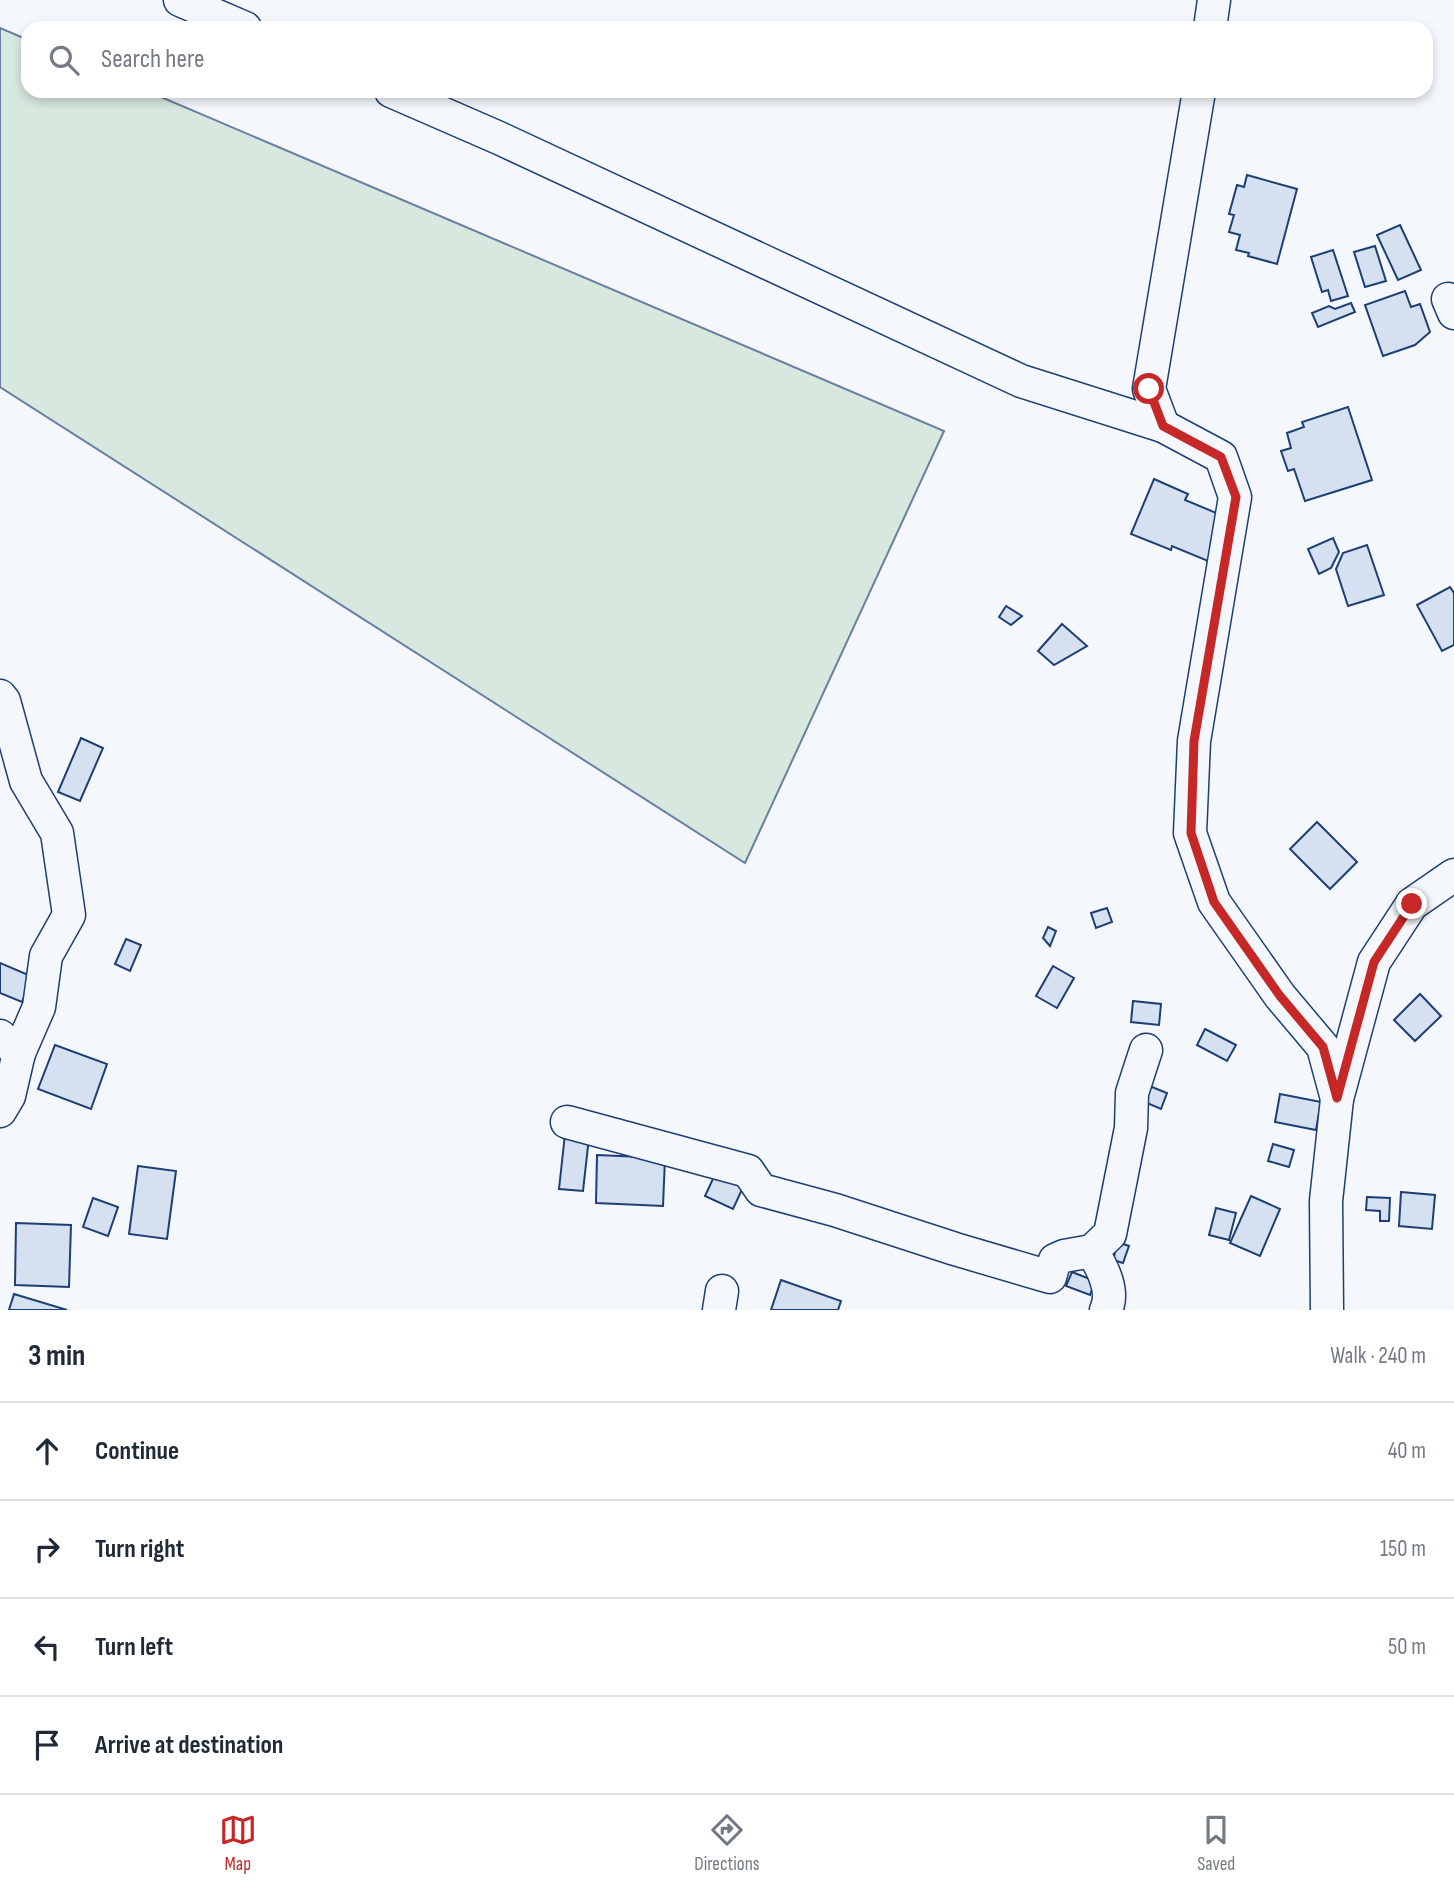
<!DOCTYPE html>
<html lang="en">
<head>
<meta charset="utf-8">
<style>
	:root { --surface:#fff; --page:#f2f2f3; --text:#1f2937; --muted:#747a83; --line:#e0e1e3; --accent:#c62828 }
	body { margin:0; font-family:"Sofia Sans Condensed",sans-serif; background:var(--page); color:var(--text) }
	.stop { position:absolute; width:21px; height:21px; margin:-16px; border:5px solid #c62828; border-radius:50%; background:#fff }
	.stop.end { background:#c62828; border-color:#fff; box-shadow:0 2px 7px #0008 }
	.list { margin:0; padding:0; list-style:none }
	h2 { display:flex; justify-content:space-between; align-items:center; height:91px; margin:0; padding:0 28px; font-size:30px }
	h2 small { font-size:23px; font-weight:400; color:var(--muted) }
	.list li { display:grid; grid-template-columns:46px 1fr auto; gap:21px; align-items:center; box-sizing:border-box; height:98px; padding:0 28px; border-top:2px solid var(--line) }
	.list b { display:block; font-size:26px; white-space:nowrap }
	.list em { font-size:23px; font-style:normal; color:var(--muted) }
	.icon { flex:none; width:38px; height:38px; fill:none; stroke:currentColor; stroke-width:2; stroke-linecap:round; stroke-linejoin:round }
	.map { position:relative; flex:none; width:1454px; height:1310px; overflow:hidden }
	.search { position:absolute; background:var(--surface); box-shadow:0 4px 10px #0003; left:21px; right:21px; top:21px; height:77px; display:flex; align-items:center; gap:18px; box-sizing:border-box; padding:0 24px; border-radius:21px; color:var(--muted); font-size:26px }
	.sheet { height:483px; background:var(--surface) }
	nav { display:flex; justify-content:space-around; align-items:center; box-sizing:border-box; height:98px; border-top:2px solid var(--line); background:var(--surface); font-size:19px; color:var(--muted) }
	nav a { display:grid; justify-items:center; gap:4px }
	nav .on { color:var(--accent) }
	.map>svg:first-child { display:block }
</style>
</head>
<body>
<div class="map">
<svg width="1454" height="1310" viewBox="0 0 1454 1310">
	<rect width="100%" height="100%" fill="#f4f7fb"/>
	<!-- green -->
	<path fill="#d7e8df" stroke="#687fa3" stroke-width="2" d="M0,28L28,40V91H147L944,431L745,863L0,387Z"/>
	<!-- building -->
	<g fill="#d5e0f0" stroke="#1d3f73" stroke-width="2">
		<path d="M1247,175L1297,189L1277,264L1248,256L1249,253L1236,250L1240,235L1229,232L1234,215L1229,214L1237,185L1244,187Z"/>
		<path d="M1400,225L1421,270L1398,280L1377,235Z"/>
		<path d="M1375,246L1386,281L1365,287L1354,252Z"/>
		<path d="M1333,250L1348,296L1331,301L1328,290L1322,292L1311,257Z"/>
		<path d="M1405,291L1411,307L1420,304L1430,332L1415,345L1383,356L1365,305Z"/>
		<path d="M1351,303L1355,312L1318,327L1312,313L1329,306L1335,309Z"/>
		<path d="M1348,407L1372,480L1305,501L1294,469L1288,471L1281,451L1291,448L1287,433L1304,427L1302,422Z"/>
		<path d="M1154,479L1188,494L1185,500L1226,517L1208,561L1172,546L1171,550L1131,534Z"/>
		<path d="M1333,538L1339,552L1331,568L1319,574L1308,549Z"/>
		<path d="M1367,545L1384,595L1348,606L1336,569L1343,553Z"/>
		<path d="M1450,587L1454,593V645L1442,651L1417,605Z"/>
		<path d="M1006,606L1022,616L1011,625L999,617Z"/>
		<path d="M1062,624L1087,646L1054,665L1038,651Z"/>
		<path d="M81,738L103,748L80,801L58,792Z"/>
		<path d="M1317,822L1357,862L1330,889L1290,849Z"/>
		<path d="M1107,908L1112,922L1096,928L1091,913Z"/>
		<path d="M1048,927L1056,931L1050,946L1043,938Z"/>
		<path d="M126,939L141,945L130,971L115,964Z"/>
		<path d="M0,963L33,977L22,1002L0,993Z"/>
		<path d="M1053,966L1074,978L1057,1008L1036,996Z"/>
		<path d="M1420,994L1441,1016L1415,1041L1394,1020Z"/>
		<path d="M1133,1001L1161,1004L1159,1025L1131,1022Z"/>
		<path d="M1205,1029L1236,1045L1227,1061L1197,1045Z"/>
		<path d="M55,1045L107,1064L91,1109L38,1089Z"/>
		<path d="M1147,1085L1167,1093L1161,1109L1140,1100Z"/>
		<path d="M1280,1094L1321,1102L1316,1130L1275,1122Z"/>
		<path d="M565,1134L589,1137L583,1191L559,1189Z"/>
		<path d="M1273,1144L1294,1150L1289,1167L1268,1161Z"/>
		<path d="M597,1155L665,1158L663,1206L596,1203Z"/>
		<path d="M138,1166L176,1171L167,1239L129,1234Z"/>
		<path d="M717,1170L745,1183L733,1209L705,1196Z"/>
		<path d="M1401,1192L1435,1195L1432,1229L1399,1226Z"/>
		<path d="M1251,1196L1280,1209L1260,1256L1230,1243Z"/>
		<path d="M1367,1197L1390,1198L1389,1221H1380V1211L1366,1210Z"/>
		<path d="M93,1198L118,1207L108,1236L83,1227Z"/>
		<path d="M1216,1208L1236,1213L1229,1240L1209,1235Z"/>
		<path d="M16,1223L71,1225L69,1287L15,1285Z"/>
		<path d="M1111,1240L1129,1246L1123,1263L1113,1260L1116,1249Z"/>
		<path d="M1072,1272L1095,1281L1090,1295L1066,1286Z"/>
		<path d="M781,1280L841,1301L838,1310H771Z"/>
		<path d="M14,1294L67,1310H9Z"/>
	</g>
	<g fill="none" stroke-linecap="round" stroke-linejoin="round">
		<!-- minor casing -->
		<g stroke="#1d3f73" stroke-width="35">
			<g id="minor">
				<path d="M180,0L245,28"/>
				<path d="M1210,28L1214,0"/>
				<path d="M391,91L499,138L1021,381L1163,426L1221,457L1235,497L1194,741L1190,833L1214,902L1280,996L1323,1047L1337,1099"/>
				<path d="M1448,299L1454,313"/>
				<path d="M1163,426L1149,389L1199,91"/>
				<path d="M0,696L4,701L26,781L57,833L69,915L46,956L39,1007L19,1053"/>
				<path d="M0,1036L19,1053L9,1096L0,1111"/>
				<path d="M567,1122L748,1171L761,1190L835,1210L955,1249L1050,1277L1055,1260L1064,1256L1092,1251C1102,1267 1115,1291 1106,1310"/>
				<path d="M1092,1251L1110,1234L1131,1128L1132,1093L1146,1050"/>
				<path d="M719,1310L722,1291"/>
				<path d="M1327,1310L1326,1201L1337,1099L1374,962L1412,904L1454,875"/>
			</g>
		</g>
		<!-- minor -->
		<use href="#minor" stroke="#f4f7fb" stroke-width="32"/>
	</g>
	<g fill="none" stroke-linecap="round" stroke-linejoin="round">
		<!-- route -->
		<path stroke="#c62828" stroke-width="9" d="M1149,389L1163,426L1221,457L1236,497L1194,741L1191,833L1214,902L1280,996L1323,1047L1337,1098L1374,962L1412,904"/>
	</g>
</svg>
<div class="stop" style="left:1149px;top:389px"></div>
<div class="stop end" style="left:1412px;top:904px"></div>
<div class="search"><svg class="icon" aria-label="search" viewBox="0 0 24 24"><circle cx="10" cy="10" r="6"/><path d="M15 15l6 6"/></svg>Search here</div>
</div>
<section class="sheet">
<h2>3 min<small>Walk · 240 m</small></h2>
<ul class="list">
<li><svg class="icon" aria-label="ahead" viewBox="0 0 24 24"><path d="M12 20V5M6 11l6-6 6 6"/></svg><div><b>Continue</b></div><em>40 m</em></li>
<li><svg class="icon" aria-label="right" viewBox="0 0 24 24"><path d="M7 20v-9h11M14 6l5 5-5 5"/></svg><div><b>Turn right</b></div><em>150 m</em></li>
<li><svg class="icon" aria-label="left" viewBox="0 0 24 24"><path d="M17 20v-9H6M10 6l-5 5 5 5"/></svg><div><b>Turn left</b></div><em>50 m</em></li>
<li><svg class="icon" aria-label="arrive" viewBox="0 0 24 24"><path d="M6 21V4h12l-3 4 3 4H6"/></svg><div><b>Arrive at destination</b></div></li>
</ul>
</section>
<nav>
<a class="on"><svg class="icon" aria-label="map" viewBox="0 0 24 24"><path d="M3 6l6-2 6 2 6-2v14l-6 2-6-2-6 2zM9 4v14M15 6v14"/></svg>Map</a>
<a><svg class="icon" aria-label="directions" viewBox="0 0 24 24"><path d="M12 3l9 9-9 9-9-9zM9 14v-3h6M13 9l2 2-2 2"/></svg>Directions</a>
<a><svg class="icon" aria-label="saved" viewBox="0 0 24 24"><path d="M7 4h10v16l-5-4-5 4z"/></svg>Saved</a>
</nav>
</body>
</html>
